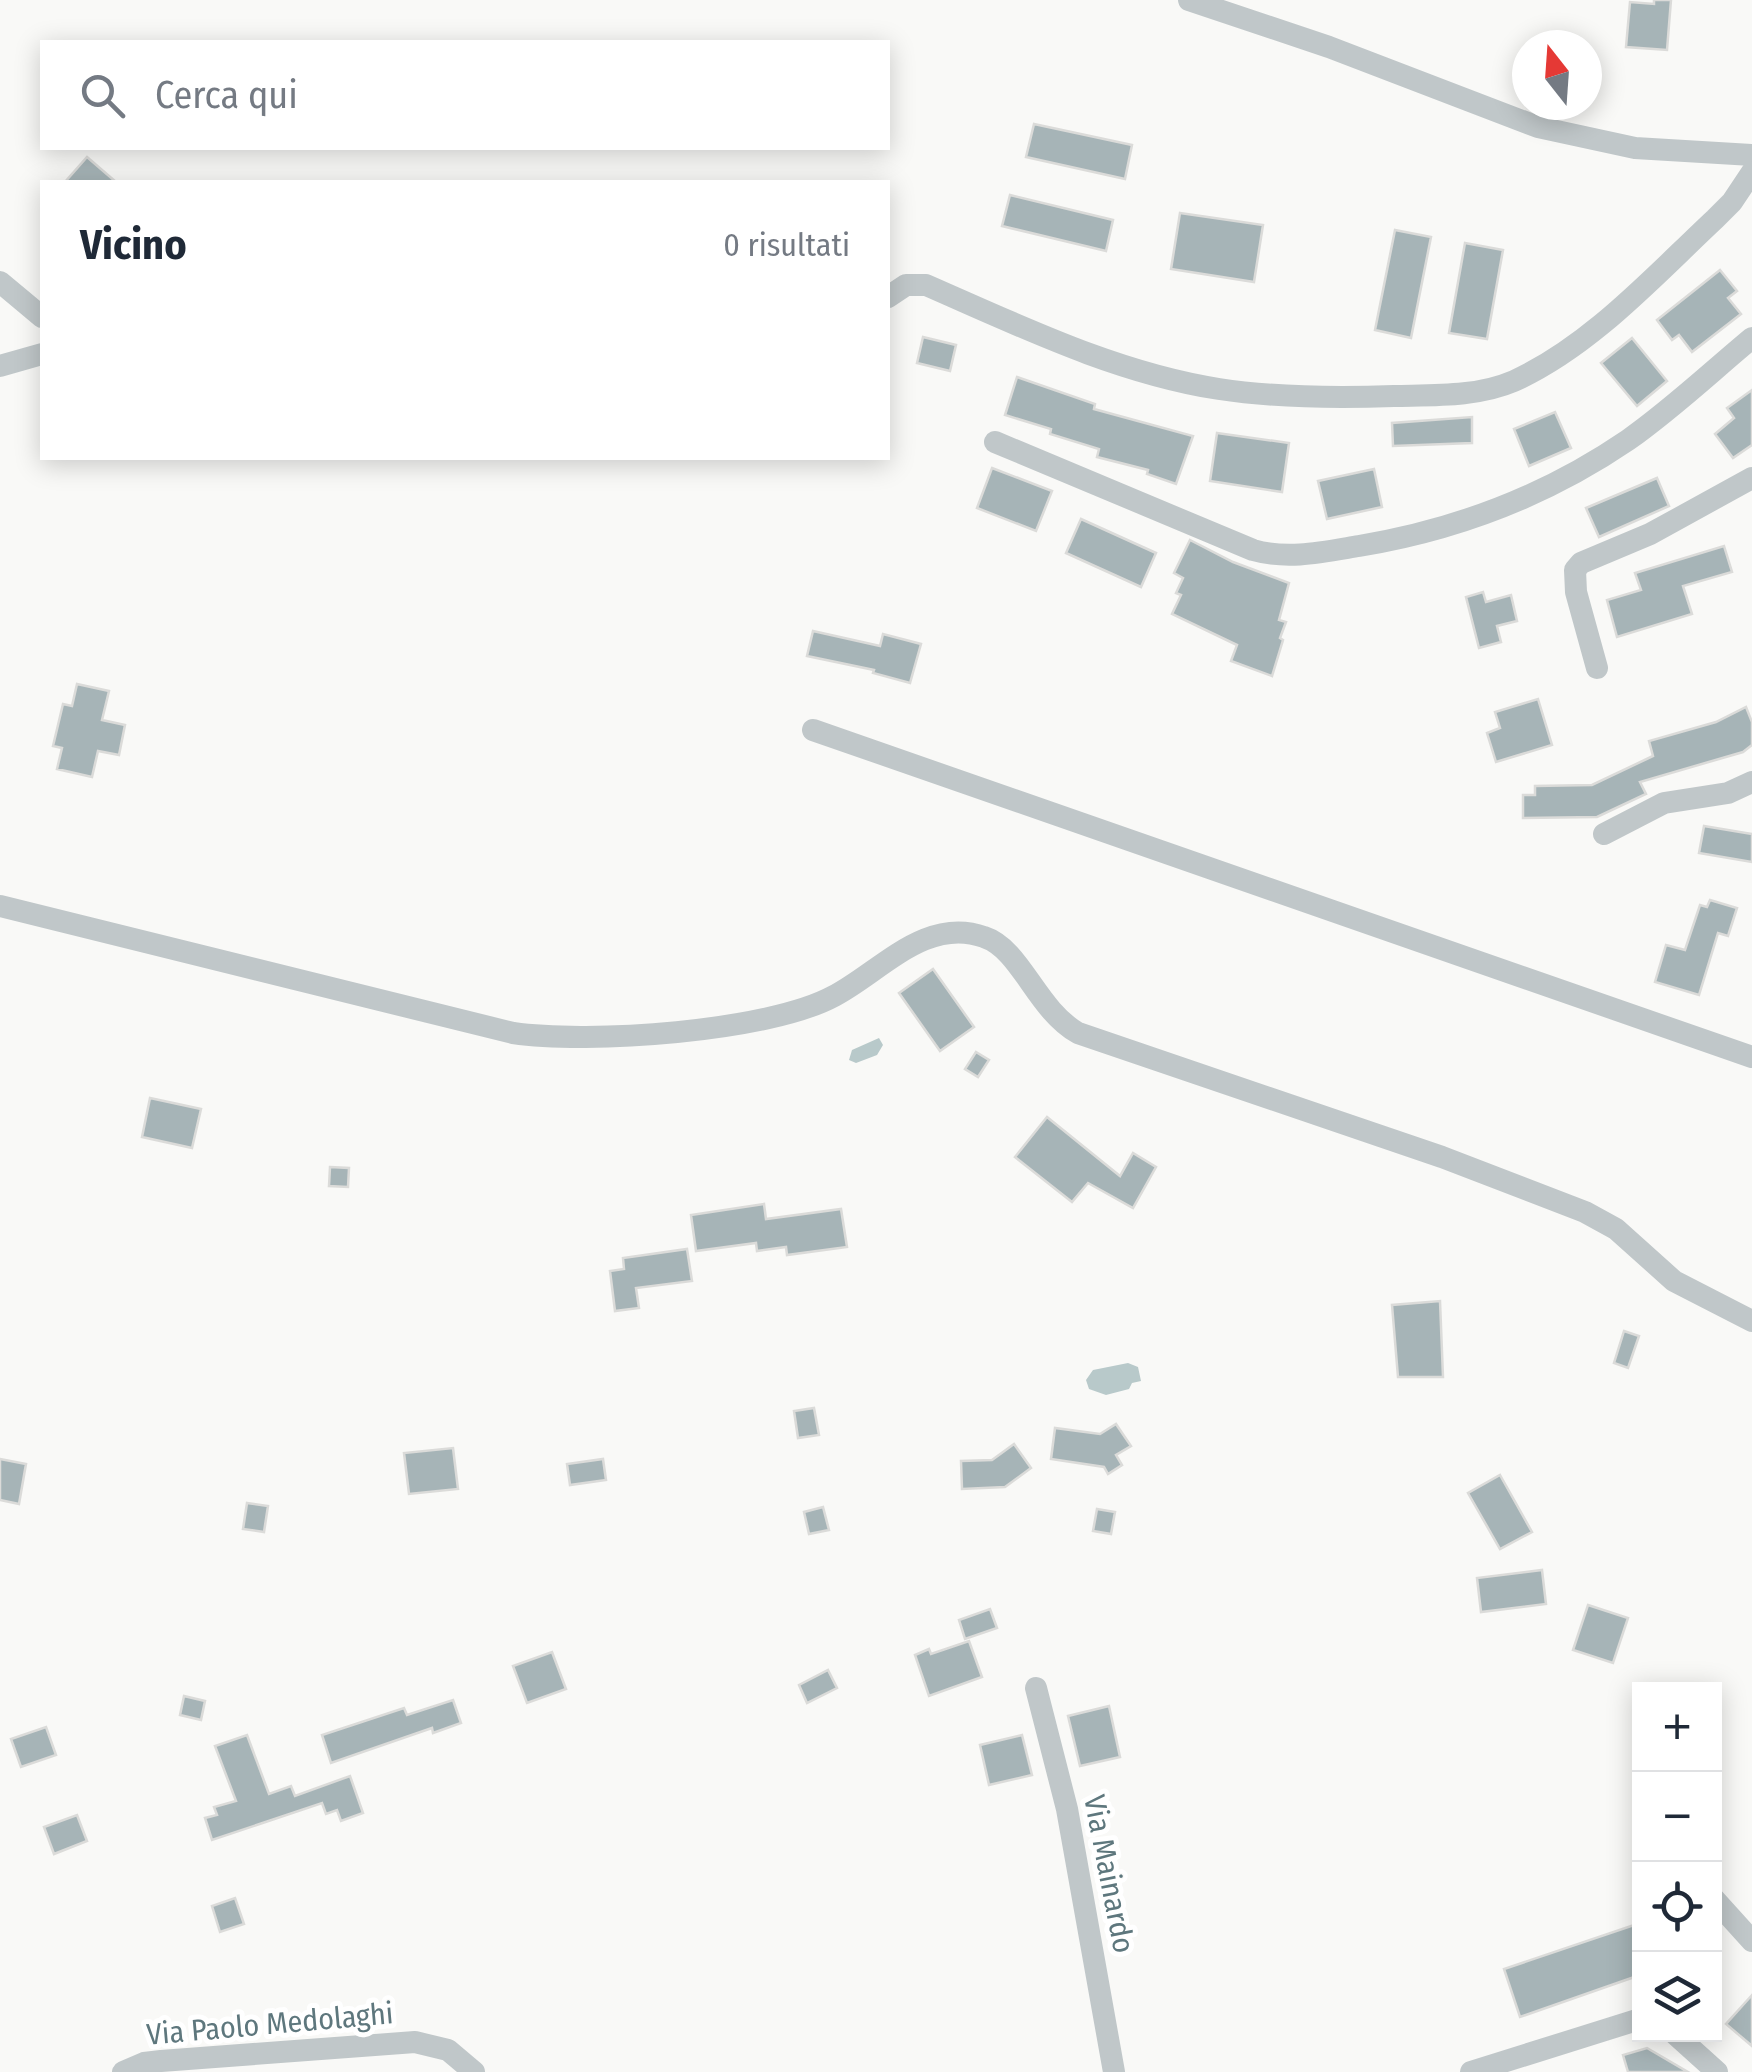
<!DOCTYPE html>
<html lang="it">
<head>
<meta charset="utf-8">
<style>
	:root { --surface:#fff; --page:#f6f6f7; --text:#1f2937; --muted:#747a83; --line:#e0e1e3 }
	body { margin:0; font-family:"Fira Sans Condensed",sans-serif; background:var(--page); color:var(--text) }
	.controls { position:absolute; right:30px; bottom:30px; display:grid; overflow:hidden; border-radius:0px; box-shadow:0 5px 25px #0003 }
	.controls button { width:90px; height:90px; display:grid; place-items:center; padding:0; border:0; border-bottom:2px solid var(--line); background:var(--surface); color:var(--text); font:50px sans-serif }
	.compass { position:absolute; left:1512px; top:30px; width:90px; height:90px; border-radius:50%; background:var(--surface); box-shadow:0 5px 25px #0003; rotate:343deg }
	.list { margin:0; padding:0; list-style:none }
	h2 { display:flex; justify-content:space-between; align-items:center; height:130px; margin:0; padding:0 40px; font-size:42px }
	h2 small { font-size:32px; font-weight:400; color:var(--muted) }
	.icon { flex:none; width:55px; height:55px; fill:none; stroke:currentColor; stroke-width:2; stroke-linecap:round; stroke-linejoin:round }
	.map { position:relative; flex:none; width:1752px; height:2072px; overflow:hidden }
	.search { position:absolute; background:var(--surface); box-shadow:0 5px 25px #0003; left:40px; top:40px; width:850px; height:110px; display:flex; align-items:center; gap:25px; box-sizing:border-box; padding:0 35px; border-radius:0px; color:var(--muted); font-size:38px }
	.panel { position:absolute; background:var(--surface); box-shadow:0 5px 25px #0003; left:40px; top:180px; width:850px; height:280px; border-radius:0px }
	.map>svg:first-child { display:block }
</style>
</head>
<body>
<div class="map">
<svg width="1752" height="2072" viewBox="0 0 1752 2072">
	<rect width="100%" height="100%" fill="#f9f9f7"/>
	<!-- water -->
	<g fill="#b8c9ca">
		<path d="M879,1038L883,1045L877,1055L856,1063L849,1060L852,1050Z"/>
		<path d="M1128,1363L1138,1367L1141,1381L1132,1383L1129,1389L1106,1395L1089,1389L1086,1380L1093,1370Z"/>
	</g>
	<!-- building -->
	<g fill="#a6b4b7" stroke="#dbdbd9" stroke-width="2.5">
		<path d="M1654,0H1671L1667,50L1626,47L1630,2L1654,4Z"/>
		<path d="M1034,124L1132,145L1125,179L1026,157Z"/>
		<path d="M87,157L116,182H65Z"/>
		<path d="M1010,195L1113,220L1106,251L1002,226Z"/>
		<path d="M1180,213L1263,225L1254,282L1171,269Z"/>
		<path d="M1395,230L1431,237L1411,338L1375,330Z"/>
		<path d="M1465,243L1503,250L1487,339L1449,333Z"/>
		<path d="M1720,270L1737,291L1728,298L1741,314L1692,352L1679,335L1672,340L1657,320Z"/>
		<path d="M923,337L956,345L950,371L917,363Z"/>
		<path d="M1632,338L1667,381L1637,406L1601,363Z"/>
		<path d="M1017,377L1095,404L1094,409L1193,436L1176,484L1147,474L1148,470L1097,457L1099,449L1050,434L1051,429L1005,415Z"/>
		<path d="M1752,390V445L1733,458L1715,434L1734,418L1727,408Z"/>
		<path d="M1555,412L1571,448L1529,466L1514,429Z"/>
		<path d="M1472,417V443L1393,446L1392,423Z"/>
		<path d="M1217,433L1289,443L1282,492L1210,481Z"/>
		<path d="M992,468L1052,491L1036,531L977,508Z"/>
		<path d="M1374,469L1382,507L1327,519L1318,481Z"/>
		<path d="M1657,478L1669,506L1599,537L1586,508Z"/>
		<path d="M1081,519L1156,553L1141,587L1066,553Z"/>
		<path d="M1190,540L1233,562L1289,583L1279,620L1286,622L1280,638L1283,640L1272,676L1231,661L1237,645L1172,614L1181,595L1176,593L1183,578L1174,573Z"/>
		<path d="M1724,546L1732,572L1683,586L1692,614L1617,637L1607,600L1641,590L1635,573Z"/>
		<path d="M1483,592L1486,602L1511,595L1517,621L1497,626L1501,642L1479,648L1466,597Z"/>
		<path d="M813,631L880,646L883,634L921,644L910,683L873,673L874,670L807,656Z"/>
		<path d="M77,684L109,691L102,720L125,725L119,755L98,751L92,777L57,769L62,748L53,746L63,704L72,706Z"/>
		<path d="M1538,699L1552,745L1496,762L1487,733L1500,728L1495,712Z"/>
		<path d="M1746,707L1752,722V745L1743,752L1640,782L1646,794L1597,817L1523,818V795H1535V786L1592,785L1653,756L1649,741L1716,722Z"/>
		<path d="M1704,826L1752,834V862L1699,853Z"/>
		<path d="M1710,900L1737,908L1728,936L1718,933L1699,995L1655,982L1666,945L1685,950L1700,905L1707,907Z"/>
		<path d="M933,969L974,1027L940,1051L899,993Z"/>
		<path d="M976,1052L989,1060L978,1077L965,1069Z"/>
		<path d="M150,1098L201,1109L192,1148L142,1137Z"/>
		<path d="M1047,1117L1120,1176L1133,1153L1156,1167L1133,1208L1088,1183L1072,1202L1015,1157Z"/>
		<path d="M330,1167L349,1168L348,1187L329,1186Z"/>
		<path d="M764,1204L766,1219L841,1209L847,1247L787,1255L786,1247L757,1251L756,1243L696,1251L691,1215Z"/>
		<path d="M687,1249L692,1281L636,1288L639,1308L615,1311L610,1271L624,1269L623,1258Z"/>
		<path d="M1440,1301L1443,1377H1398L1392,1305Z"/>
		<path d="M1624,1331L1639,1336L1628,1368L1614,1363Z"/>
		<path d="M814,1408L819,1435L798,1438L794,1411Z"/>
		<path d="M1116,1424L1131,1446L1116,1455L1122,1465L1108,1474L1104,1467L1051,1459L1055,1428L1100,1434Z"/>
		<path d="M1014,1444L1031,1468L1005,1487L962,1489L961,1461L992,1460Z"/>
		<path d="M453,1448L458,1489L409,1494L404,1453Z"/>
		<path d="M0,1459L26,1464L19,1504L0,1500Z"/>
		<path d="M603,1459L606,1480L570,1485L567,1464Z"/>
		<path d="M1500,1475L1532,1532L1500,1549L1468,1493Z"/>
		<path d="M247,1503L268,1506L264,1532L243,1529Z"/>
		<path d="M823,1507L829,1530L809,1534L804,1512Z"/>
		<path d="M1097,1509L1115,1512L1111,1534L1093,1531Z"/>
		<path d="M1542,1570L1546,1604L1481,1612L1477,1578Z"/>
		<path d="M1588,1605L1628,1618L1613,1663L1573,1650Z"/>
		<path d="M990,1609L997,1628L965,1639L959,1620Z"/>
		<path d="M969,1641L982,1677L929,1696L915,1655L929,1649L931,1654Z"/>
		<path d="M552,1652L566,1689L527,1703L513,1666Z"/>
		<path d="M828,1670L837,1688L807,1703L799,1685Z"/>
		<path d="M184,1696L205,1701L201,1720L180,1715Z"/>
		<path d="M453,1700L461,1723L433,1733L432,1728L331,1763L322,1735L404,1708L407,1715Z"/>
		<path d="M1109,1706L1120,1757L1080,1766L1068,1716Z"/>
		<path d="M46,1727L56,1755L21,1767L11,1739Z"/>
		<path d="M247,1735L269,1794L291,1786L295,1796L350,1776L363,1813L341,1821L337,1810L326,1814L322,1803L212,1840L205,1818L217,1815L214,1807L236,1801L215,1746Z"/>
		<path d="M1022,1735L1032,1775L989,1785L980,1745Z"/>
		<path d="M77,1815L87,1841L54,1854L44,1827Z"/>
		<path d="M235,1898L244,1924L220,1932L212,1906Z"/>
		<path d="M1640,1923V1975L1520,2017L1504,1969Z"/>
		<path d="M1752,1995V2046L1726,2024Z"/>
		<path d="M1647,2048L1688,2072H1628L1623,2055Z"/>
	</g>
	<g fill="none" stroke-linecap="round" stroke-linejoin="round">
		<!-- minor -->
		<g stroke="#c0c7c9" stroke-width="22">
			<path d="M1189,0L1329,47L1538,127L1635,148L1752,155"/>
			<path d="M0,282L42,317"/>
			<path d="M888,297L906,285H926C1020,326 1116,373 1219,389C1277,398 1336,398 1394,396C1434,395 1477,397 1514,381C1591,346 1654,276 1715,219L1732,202L1752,172"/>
			<path d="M0,366L42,354"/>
			<path d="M995,442L1253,550C1288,560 1323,552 1359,546C1456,530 1546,496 1628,440C1671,410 1711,372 1752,338"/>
			<path d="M1597,668L1576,592L1575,570L1581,563L1650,534L1752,478"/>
			<path d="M813,730L1752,1057"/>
			<path d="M1604,834L1664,803L1728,793L1752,782"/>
			<path d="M0,906L513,1033C588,1044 768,1032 834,996C880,972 926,916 984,937C1021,949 1036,1009 1078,1033L1442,1157L1585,1212L1616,1229L1674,1281L1752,1321"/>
			<path d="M1036,1688L1067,1809L1114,2072"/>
			<path d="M1714,1899L1752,1941"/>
			<path d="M1675,2034L1717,2072"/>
			<path d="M123,2072L144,2063L161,2061L415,2042L448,2050L474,2072"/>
			<path d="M1471,2072L1640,2019"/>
		</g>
	</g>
	<g text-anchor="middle" stroke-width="10" stroke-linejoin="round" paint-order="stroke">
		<!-- street labels -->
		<g font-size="30" fill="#5e777d" stroke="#fff">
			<text transform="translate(1109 1874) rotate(79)" y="10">Via Mainardo</text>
			<text transform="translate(270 2024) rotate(-5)" y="10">Via Paolo Medolaghi</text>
		</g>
	</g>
</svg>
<div class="controls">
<button>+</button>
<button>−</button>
<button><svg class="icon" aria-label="locate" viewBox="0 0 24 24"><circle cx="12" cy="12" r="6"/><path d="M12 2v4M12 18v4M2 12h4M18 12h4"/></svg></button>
<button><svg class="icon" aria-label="layers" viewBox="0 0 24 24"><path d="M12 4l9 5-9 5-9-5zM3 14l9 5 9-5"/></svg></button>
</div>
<svg class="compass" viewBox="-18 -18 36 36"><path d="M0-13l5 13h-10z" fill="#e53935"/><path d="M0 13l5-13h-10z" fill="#747a83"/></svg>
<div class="search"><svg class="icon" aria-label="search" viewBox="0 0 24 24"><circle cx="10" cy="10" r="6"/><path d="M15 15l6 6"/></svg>Cerca qui</div>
<section class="panel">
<h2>Vicino<small>0 risultati</small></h2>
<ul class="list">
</ul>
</section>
</div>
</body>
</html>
